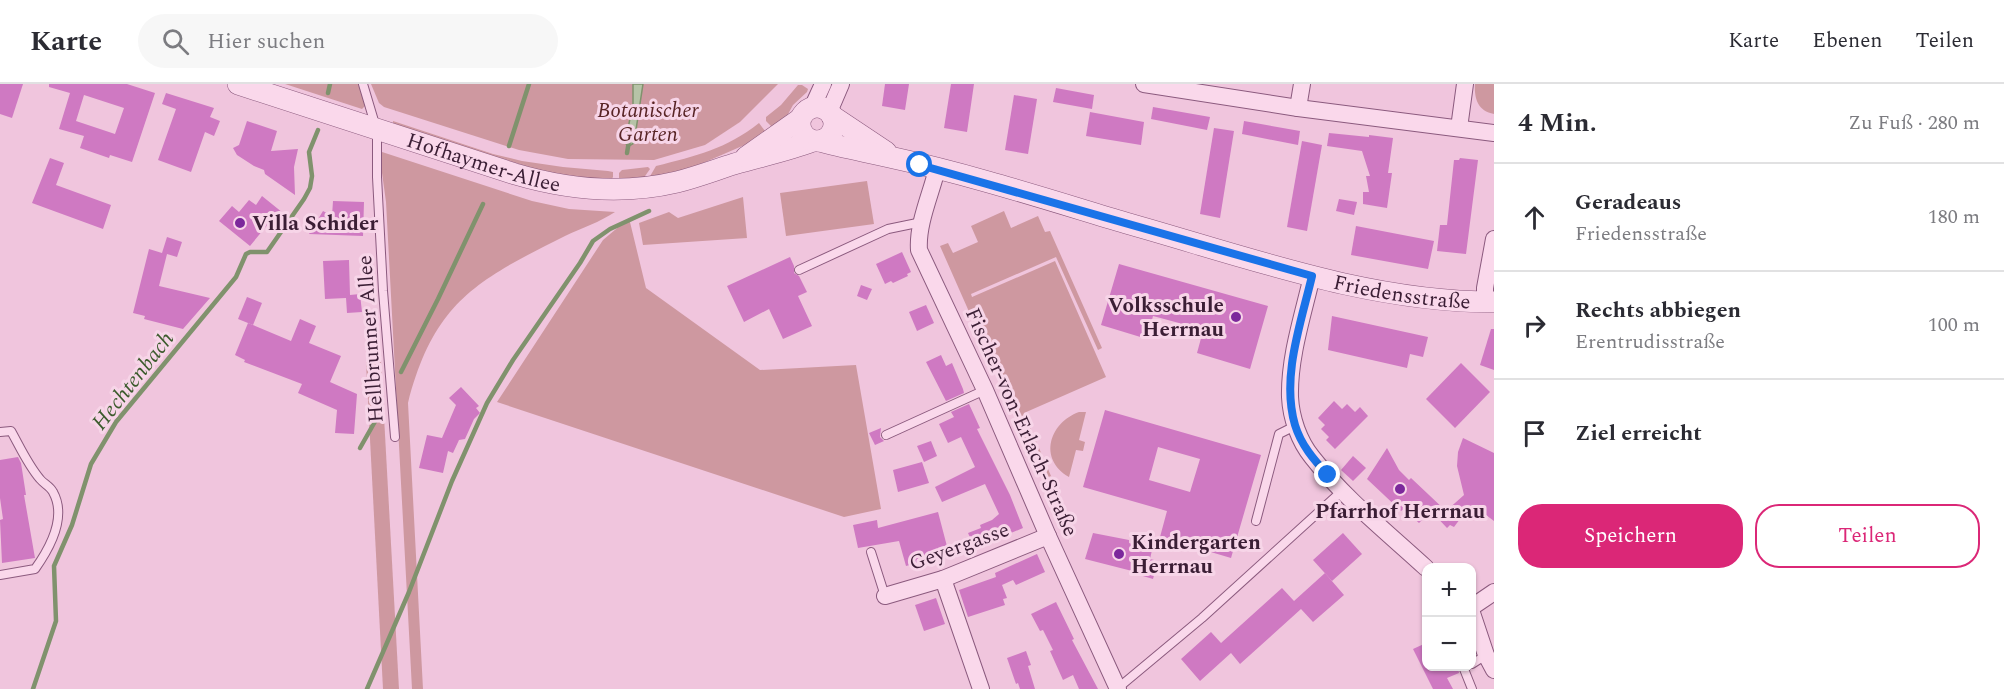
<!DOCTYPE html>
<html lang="de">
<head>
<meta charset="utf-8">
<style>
	:root { --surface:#fff; --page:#f7f7f7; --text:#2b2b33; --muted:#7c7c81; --line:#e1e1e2; --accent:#db2777 }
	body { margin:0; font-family:Spectral,serif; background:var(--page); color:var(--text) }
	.controls { position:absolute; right:18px; bottom:18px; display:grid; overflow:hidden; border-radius:12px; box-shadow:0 2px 4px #0004 }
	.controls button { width:54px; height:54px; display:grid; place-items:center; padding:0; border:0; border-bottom:2px solid var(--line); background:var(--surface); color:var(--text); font:30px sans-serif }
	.stop { position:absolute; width:18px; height:18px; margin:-14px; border:4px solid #1a73e8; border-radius:50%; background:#fff }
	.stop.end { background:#1a73e8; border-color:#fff; box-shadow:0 2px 6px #0008 }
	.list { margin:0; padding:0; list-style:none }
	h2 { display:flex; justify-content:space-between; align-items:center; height:78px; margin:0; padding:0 24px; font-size:26px }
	h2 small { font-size:20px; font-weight:400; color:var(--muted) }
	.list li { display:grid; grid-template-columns:39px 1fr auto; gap:18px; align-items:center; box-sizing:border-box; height:108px; padding:0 24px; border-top:2px solid var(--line) }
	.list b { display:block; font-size:22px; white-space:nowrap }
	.list p { margin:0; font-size:20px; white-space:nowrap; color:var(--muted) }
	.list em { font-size:20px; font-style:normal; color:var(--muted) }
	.actions { display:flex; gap:12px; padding:18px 24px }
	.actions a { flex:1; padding:14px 0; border:2px solid var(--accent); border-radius:24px; text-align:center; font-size:21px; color:var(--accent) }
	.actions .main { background:var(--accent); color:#fff }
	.icon { flex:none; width:33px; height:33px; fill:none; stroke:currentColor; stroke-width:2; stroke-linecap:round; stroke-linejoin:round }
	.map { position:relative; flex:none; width:1494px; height:605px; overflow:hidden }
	header { display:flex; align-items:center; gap:36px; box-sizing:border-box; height:84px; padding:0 30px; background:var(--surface); border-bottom:2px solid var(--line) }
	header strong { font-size:28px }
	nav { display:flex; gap:33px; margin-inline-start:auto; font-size:21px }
	.search { width:420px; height:54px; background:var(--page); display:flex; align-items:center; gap:15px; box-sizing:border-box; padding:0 21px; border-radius:33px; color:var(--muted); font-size:22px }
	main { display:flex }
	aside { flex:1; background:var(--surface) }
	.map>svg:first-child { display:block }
</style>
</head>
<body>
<header>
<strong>Karte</strong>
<div class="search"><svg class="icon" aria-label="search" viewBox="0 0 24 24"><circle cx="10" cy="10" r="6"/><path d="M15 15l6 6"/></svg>Hier suchen</div>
<nav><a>Karte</a><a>Ebenen</a><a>Teilen</a></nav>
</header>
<main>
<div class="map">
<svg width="1494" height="605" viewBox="0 0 1494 605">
	<rect width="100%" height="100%" fill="#f0c5dd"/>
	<!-- green -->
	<g fill="#ce98a0">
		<path d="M285,0H358L366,21L362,25Z"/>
		<path d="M371,0H778L740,38L705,61L654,76L568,75L519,66L384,23L379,19Z"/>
		<path d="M1475,0H1494V30C1478,27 1474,15 1475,0Z"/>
		<path d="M798,1H802L808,5L807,8L793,21L787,32L772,43L766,37V33L781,21Z"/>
		<path d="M393,37L493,70L522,77L563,83L608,87L613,88V93L610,98L568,95L393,42Z"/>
		<path d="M759,39L765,47V52L694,83L649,94L656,82C696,72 726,65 759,39Z"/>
		<path d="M379,67L532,117L569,125L615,128C600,138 582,144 565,152C477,196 434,218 408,319L423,605H412L386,118Z"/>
		<path d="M648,83L650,85L643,95H619V89L622,86Z"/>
		<path d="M867,97L874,140L786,152L780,109Z"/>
		<path d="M743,113L747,154L643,161L639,139L669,128L678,134Z"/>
		<path d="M1004,127L1011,144L1038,132L1045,148L1050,147L1102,264L1098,266L1056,173L971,210L972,213L1055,177L1106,293L1024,329L1051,392L1043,395L940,162L948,159L953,169L978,158L971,142Z"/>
		<path d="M629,134L646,204L760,286L856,281L881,425L844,433L497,318L603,156Z"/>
		<path d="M366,278H381L399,605H383Z"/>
		<path d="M1079,328H1086L1079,356L1085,358L1083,367L1076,366L1069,393C1038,375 1049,339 1079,328Z"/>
	</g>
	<!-- water -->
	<path fill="#b6c3a7" stroke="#80926d" stroke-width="1.5" d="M633,0H643L634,59L629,62L625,59L633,20Z"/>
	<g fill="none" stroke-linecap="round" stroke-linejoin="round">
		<!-- stream -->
		<g stroke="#80926d" stroke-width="4.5">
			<path d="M328,9L330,0"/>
			<path d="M509,62L529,0"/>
			<path d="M627,69L629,57"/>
			<path d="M401,288L438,215L483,120"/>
			<path d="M360,364L377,334"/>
			<path d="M33,605L56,537L54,482L72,441L91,380L116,338L236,193L246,170L250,168H267L304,115L310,104L312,92L309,68L318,46"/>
			<path d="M367,605L409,508L452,397L487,319L513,276L580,179L593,157L610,145L649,127"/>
		</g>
	</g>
	<!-- building -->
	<g fill="#cf79c2" fill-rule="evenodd">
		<path d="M0,0H23L12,34L0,30Z"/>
		<path d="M49,0H127L155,9L132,78L110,71L109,74L80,64L84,52L59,45L70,9L49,3ZM84,11L124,24L115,50L76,37Z"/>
		<path d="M885,0H909L905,26L882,22Z"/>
		<path d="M951,0H974L967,48L944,44Z"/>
		<path d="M1056,4L1094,11L1092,25L1053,18Z"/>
		<path d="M166,9L214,24L210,33L220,37L214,52L205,48L191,88L158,76L176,25L162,20Z"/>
		<path d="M1014,11L1037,15L1028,70L1005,66Z"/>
		<path d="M1153,23L1210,33L1207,46L1151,35Z"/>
		<path d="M1090,28L1144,38L1141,61L1086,52Z"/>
		<path d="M247,37L277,47L271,67L298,65L294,83L295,111L265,90L264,86L254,82L237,71L233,64L239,61Z"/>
		<path d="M1244,37L1300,47L1298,61L1242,50Z"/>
		<path d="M1214,44L1234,47L1220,134L1200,130Z"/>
		<path d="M1329,49L1369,53V51L1393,54L1388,89H1392L1387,124L1363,120V108H1369L1366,92H1370L1362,67L1327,62Z"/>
		<path d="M1302,57L1322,61L1307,147L1287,143Z"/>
		<path d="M50,74L64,79L56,101L111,121L103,145L32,119Z"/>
		<path d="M1460,74L1478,76L1466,170L1437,167L1440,141H1447L1454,76H1459Z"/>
		<path d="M262,112L288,133L277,148L268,140L250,162L219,137L232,122L239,128L249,116L256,121Z"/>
		<path d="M1339,115L1357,118L1354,131L1336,127Z"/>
		<path d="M333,117L364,118L363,152L309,150L323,127L332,132Z"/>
		<path d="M1356,142L1434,157L1428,185L1351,171Z"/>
		<path d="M167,153L182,158L177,173L167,170L159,202L210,214L183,245L144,235L145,232L133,229L149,165L162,169Z"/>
		<path d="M902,168L911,188L907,190L908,192L893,199L891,197L885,200L876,180Z"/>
		<path d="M790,173L794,182V189L799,192L807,208L798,212L812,242L783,255L769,225L744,238L727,202Z"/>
		<path d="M349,176L350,211L360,210L362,228L347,229L346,214L325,215L323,177Z"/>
		<path d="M1119,180L1268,222L1250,285L1197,269L1203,247L1179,239L1153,232L1147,255L1101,241Z"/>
		<path d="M861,201L872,205L867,216L857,212Z"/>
		<path d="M247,213L262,219L253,241L238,235Z"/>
		<path d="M926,221L934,239L917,247L909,228Z"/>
		<path d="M1332,232L1428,253L1423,273L1410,270L1407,284L1328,266Z"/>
		<path d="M300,235L316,242L309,259L341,272L330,298L357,310L354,350L335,349L337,326L298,309L302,300L244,278L245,276L235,271L248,239L291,257Z"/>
		<path d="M1491,245H1494V286L1480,281Z"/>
		<path d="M941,271L946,282L952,279L963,305L964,309L946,317L926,278Z"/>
		<path d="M1461,279L1490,308L1455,344L1426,315Z"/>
		<path d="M461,303L479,322L476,324L480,329L474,335L465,355L459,356L453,369L448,367L443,389L419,384L427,351L442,354L456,321L449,314Z"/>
		<path d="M1334,317L1342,325L1347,320L1355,328L1360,323L1368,332L1335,365L1326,356L1329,353L1321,345L1325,341L1318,334Z"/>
		<path d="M969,320L980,344L977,345L1010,411L1023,444L1006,451L1005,448L974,462L968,449L981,444L980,441L992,436L999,430L985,400L942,418L935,403L975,383L961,353L948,359L939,340L954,333L951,328Z"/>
		<path d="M1105,326L1261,371L1231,474L1160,453L1167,427L1083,403ZM1158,363L1200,375L1190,408L1149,396Z"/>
		<path d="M881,344L880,353L884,357L875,361L869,349Z"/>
		<path d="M1463,354L1494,369V437L1474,422L1460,435L1454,443L1450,441L1447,444L1431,427L1419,439L1404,425L1401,427L1367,395L1387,364L1399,386L1409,396L1411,394L1446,427L1464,411L1457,382L1458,368Z"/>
		<path d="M931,357L937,372L924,378L917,362Z"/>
		<path d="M1353,372L1366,384L1353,397L1341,386Z"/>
		<path d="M18,373L21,379L26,411H24L35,474L2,479L0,436L3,435L0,414V376Z"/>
		<path d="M922,378L929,399L898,408L893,386Z"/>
		<path d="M938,428L949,470L906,482L899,457L858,464L853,441L877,436L878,444Z"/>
		<path d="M1093,449L1129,456V459L1152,466L1150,475L1158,477L1153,495L1136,490V488L1085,475Z"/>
		<path d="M1343,449L1362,470L1332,497L1313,476Z"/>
		<path d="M1037,470L1045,488L1016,501L1013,496L1002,501L1007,514L1003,515L1005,521L968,533L959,506L996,493L995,489Z"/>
		<path d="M1325,489L1344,511L1313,538L1301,525L1240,580L1231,569L1200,597L1181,575L1211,548L1221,559L1282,504L1294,517Z"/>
		<path d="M936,514L945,540L924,547L915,521Z"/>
		<path d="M1056,518L1074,555L1072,556L1098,605H1079L1073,591L1063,596L1050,567L1053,566L1043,546L1040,547L1031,530Z"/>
		<path d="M1426,559V582H1458L1459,589L1447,594L1453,605H1433L1413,565Z"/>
		<path d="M1026,567L1031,581L1028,582L1035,605H1020L1018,599L1016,600L1007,574Z"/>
	</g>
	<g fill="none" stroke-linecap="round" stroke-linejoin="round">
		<!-- service casing -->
		<g stroke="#8b5a7e" stroke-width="10">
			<g id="service">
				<path d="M363,0L377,47V93L383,207L395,353"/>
				<path d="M799,186L888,145L922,138"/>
				<path d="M0,348L11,347C20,363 28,381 40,395C44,400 50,402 53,408C67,433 50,464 35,485L0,491"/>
				<path d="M886,351L985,306"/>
				<path d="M1256,437L1279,350L1295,342"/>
				<path d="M871,468L885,512"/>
				<path d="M1472,580L1486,571"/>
				<path d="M1467,582L1464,585L1472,605"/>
				<path d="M1118,604L1202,534L1343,406"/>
			</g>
		</g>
		<!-- minor casing -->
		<g stroke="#8b5a7e" stroke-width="18">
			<g id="minor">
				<path d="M1144,0L1298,24L1494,49"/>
				<path d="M812,24L823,0"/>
				<path d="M1298,24L1302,0"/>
				<path d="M829,28L841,0"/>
				<path d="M1459,44L1465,0"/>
				<path d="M937,85C931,110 917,140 919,166L985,306L1048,452L1118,605"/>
				<path d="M1312,192C1303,231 1289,273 1290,313C1291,334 1299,357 1312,373C1344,414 1388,449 1426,484"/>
				<path d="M1485,218V204L1494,155"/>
				<path d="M943,495L981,605"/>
				<path d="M885,512L943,495L1048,452"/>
				<path d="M1472,523L1494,508"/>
				<path d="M1472,529L1486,571L1494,586"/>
			</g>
		</g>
		<!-- tertiary casing -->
		<g stroke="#8b5a7e" stroke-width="22">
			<g id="tertiary">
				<path id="s1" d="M238,0L515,90C569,106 622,111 677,98C697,93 715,86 734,80C761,72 787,67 813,57"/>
				<circle cx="817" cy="40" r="17"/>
				<path d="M832,32L886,68"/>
				<path id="s2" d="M819,57C844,64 869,68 894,74C972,91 1049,116 1126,139C1247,173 1368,218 1494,218"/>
				<path d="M746,73L800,35"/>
			</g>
		</g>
		<!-- service -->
		<use href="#service" stroke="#fad8eb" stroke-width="8"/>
		<!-- minor -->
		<use href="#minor" stroke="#fad8eb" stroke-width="16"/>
		<!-- tertiary -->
		<use href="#tertiary" stroke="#fad8eb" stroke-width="21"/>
	</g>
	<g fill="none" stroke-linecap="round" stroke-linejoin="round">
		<!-- route -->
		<path stroke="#1a73e8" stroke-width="8" d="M920,81L1312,192C1301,239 1281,293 1295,341C1301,361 1314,376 1328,391"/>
	</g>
	<!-- markers -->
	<g fill="#7c289c" stroke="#f7d5e8" stroke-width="2">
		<circle cx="240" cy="139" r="6"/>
		<circle cx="1236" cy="233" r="6"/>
		<circle cx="1400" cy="405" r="6"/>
		<circle cx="1119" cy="470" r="6"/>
	</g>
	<g text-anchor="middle" stroke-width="6" stroke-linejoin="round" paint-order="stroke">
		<!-- park labels -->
		<g font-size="21" font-style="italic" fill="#582425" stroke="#f7d5e8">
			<text x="648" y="33">Botanischer<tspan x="648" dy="24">Garten</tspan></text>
		</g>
		<!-- street labels -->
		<g font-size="21" fill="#3b1e35" stroke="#f7d5e8">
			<text dy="7" stroke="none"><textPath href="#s1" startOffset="258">Hofhaymer-Allee</textPath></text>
			<text dy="7" stroke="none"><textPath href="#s2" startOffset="603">Friedensstraße</textPath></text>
			<text transform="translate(370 255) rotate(-94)" y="7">Hellbrunner Allee</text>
			<text transform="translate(1022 338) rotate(66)" y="7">Fischer-von-Erlach-Straße</text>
			<text transform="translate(959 462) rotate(-20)" y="7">Geyergasse</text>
		</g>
		<!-- poi labels -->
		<g font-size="21" font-weight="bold" fill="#3b1e35" stroke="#f7d5e8" text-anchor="start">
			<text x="252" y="146">Villa Schider</text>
			<text x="1224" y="228" text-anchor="end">Volksschule<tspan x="1224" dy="24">Herrnau</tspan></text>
			<text x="1400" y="434" text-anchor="middle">Pfarrhof Herrnau</text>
			<text x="1131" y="465">Kindergarten<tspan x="1131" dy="24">Herrnau</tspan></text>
		</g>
		<!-- water labels -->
		<g font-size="22" font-style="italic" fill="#3c5b2d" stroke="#f7d5e8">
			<text transform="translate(132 296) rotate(-52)" y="8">Hechtenbach</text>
		</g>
	</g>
</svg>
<div class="controls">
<button>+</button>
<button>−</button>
</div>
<div class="stop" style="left:920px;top:81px"></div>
<div class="stop end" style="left:1328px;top:391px"></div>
</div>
<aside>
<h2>4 Min.<small>Zu Fuß · 280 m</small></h2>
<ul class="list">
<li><svg class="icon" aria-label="ahead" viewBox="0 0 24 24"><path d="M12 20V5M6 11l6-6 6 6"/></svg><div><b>Geradeaus</b><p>Friedensstraße</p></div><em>180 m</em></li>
<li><svg class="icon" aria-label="right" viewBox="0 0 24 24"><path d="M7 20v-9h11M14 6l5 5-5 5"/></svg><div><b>Rechts abbiegen</b><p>Erentrudisstraße</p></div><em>100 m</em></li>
<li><svg class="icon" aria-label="arrive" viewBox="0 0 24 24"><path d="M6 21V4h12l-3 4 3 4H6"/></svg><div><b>Ziel erreicht</b></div></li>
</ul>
<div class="actions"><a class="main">Speichern</a><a>Teilen</a></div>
</aside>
</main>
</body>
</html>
